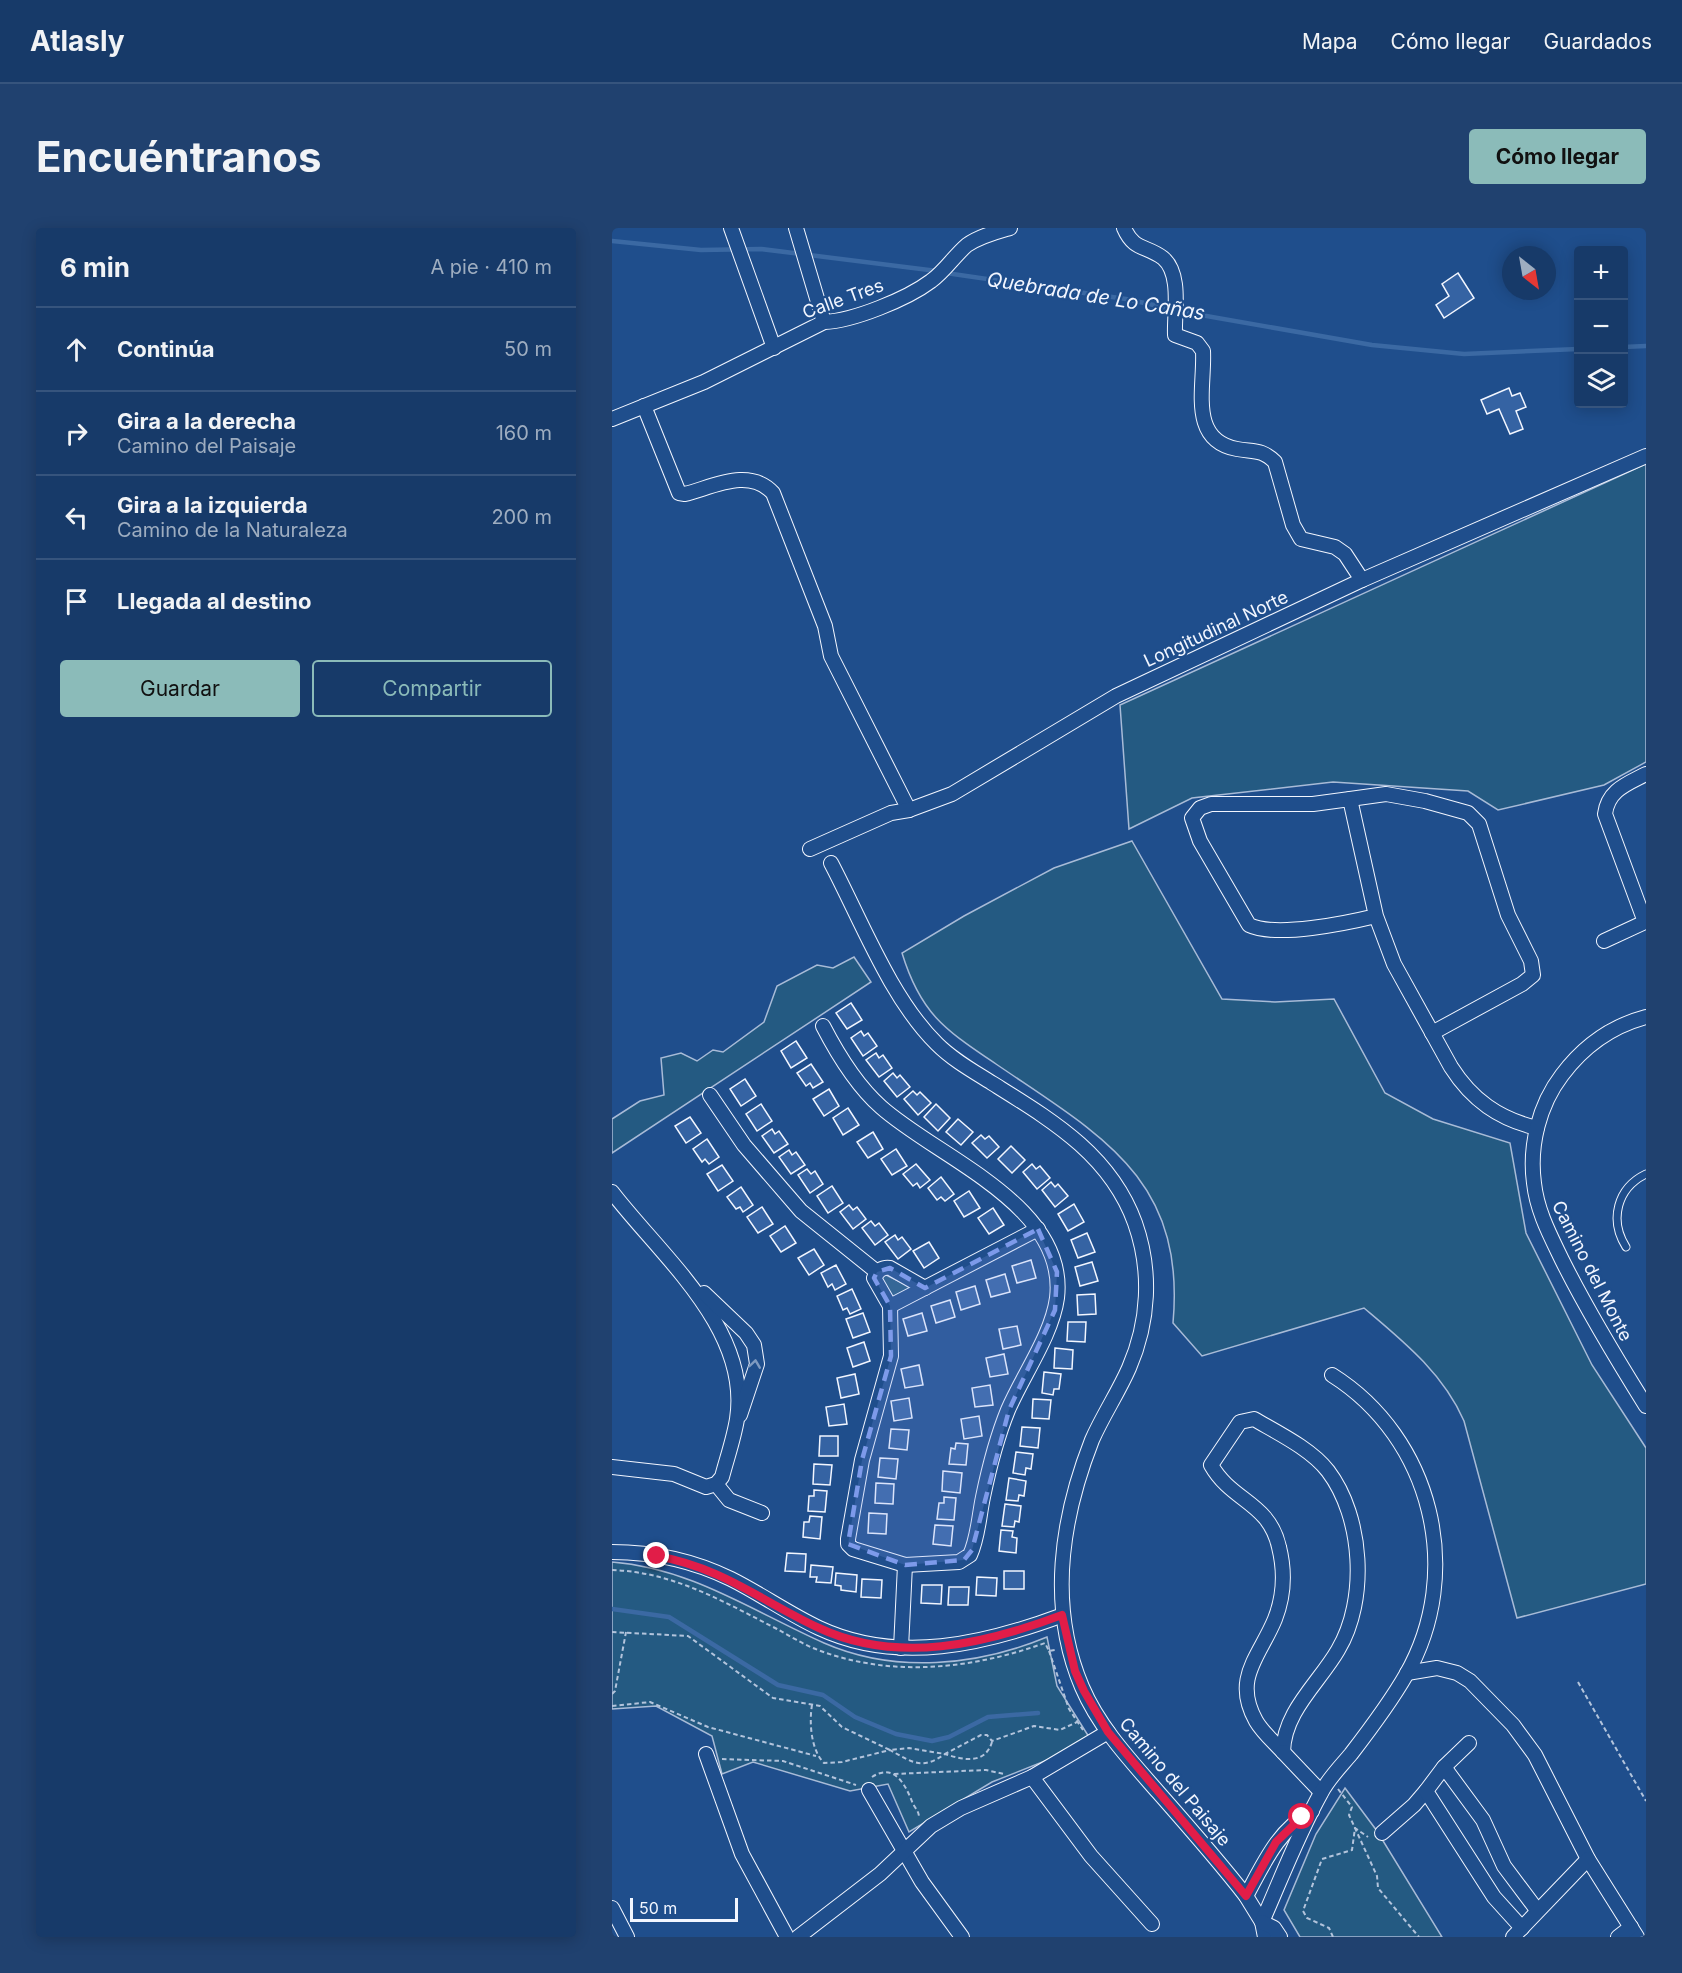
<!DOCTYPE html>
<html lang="es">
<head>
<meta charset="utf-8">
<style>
	:root { --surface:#173a69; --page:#20416f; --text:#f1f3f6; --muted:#9eadc0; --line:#36547d; --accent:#8bbbb9 }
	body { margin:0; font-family:Inter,sans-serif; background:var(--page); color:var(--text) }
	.controls { position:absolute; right:18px; top:18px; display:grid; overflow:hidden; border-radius:6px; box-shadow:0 3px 15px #0003 }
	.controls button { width:54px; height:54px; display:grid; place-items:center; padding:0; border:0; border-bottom:2px solid var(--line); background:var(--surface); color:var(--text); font:30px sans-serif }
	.compass { position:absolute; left:890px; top:18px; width:54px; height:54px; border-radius:50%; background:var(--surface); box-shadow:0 3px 15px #0003; rotate:149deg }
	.scale { position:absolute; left:18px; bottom:15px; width:108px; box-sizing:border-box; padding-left:6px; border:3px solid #f2f6ff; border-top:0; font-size:16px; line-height:21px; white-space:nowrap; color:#f2f6ff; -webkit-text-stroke:4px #1f4e8c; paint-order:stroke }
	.stop { position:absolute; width:18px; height:18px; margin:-14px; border:4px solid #e11d48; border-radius:50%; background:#fff }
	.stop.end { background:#e11d48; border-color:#fff; box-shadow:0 2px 6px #0008 }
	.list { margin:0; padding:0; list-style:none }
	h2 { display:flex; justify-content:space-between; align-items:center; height:78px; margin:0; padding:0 24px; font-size:26px }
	h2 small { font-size:20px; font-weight:400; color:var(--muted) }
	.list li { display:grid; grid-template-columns:39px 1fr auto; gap:18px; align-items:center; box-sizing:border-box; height:84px; padding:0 24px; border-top:2px solid var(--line) }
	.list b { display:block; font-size:22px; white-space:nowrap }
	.list p { margin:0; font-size:20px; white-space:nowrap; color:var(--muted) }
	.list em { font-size:20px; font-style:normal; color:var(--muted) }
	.actions { display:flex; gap:12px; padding:18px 24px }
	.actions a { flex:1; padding:14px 0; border:2px solid var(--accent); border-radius:6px; text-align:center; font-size:21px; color:var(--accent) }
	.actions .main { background:var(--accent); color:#111 }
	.icon { flex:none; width:33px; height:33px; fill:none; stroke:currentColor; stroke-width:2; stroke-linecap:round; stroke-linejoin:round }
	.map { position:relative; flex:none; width:1034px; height:1709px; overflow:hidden; border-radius:6px }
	header { display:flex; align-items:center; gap:36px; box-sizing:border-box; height:84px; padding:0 30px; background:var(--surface); border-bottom:2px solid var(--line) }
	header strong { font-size:28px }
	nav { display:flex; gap:33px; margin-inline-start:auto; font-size:21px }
	.intro { display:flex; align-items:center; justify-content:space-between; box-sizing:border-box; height:144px; padding:0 36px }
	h1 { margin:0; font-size:42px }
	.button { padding:15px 27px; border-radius:6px; background:var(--accent); color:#111; font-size:21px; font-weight:700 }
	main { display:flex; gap:36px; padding:0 36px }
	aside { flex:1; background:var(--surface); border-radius:6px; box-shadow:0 3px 15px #0003 }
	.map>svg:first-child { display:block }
</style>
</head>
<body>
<header>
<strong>Atlasly</strong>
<nav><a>Mapa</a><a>Cómo llegar</a><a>Guardados</a></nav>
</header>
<div class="intro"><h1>Encuéntranos</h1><a class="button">Cómo llegar</a></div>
<main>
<aside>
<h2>6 min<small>A pie · 410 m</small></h2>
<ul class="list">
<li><svg class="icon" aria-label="ahead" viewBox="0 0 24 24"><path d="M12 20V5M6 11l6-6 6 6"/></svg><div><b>Continúa</b></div><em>50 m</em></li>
<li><svg class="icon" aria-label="right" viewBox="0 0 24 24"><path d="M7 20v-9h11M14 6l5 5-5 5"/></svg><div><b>Gira a la derecha</b><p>Camino del Paisaje</p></div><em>160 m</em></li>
<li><svg class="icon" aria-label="left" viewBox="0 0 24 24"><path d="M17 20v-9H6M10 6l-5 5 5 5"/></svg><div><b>Gira a la izquierda</b><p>Camino de la Naturaleza</p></div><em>200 m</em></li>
<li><svg class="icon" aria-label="arrive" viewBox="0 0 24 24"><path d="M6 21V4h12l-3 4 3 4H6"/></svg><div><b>Llegada al destino</b></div></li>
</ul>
<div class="actions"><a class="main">Guardar</a><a>Compartir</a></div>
</aside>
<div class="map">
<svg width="1034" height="1709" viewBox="0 0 1034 1709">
	<rect width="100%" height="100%" fill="#1f4e8c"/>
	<!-- green -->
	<g fill="#245a82" stroke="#a8bbd7" stroke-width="1.5">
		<path d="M1034,236V534L992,557L886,582L856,563L721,554L580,570L517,601L508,477Z"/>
		<path d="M520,613L610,771L663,774L722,771L773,865L821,891L898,915L914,1005L980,1137L1034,1220V1356L905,1390L852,1193C831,1145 791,1113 752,1080L590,1128L561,1095C574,950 488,907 384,836C334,802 309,787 290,725L352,688L442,640Z"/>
		<path d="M242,729L259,754L0,925V891L28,873L52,867L49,830L69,825L85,833L101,822L111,824L152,794L165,758L205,737L221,740Z"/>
		<path d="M272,1046L303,1061L279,1072L267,1051Z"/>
		<path d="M0,1334C79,1340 142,1384 212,1415C283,1446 365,1438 435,1409L445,1458L477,1509L443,1529L380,1554L297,1604L276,1556L238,1563L141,1534L110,1546L100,1508L44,1478L0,1481Z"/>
		<path d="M733,1560L765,1603L830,1709H688L672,1682L704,1606Z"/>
	</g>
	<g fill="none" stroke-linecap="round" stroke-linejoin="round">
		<!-- stream -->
		<g stroke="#3b69a3" stroke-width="4.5">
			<path d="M0,13L89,22L149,21L325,43"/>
			<path d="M334,45L514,71L583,86L760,117L852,126L966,121"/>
			<path d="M1011,119L1034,118"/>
			<path d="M0,1381L57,1389L166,1457L211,1467L243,1489L284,1506L320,1513L337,1509L376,1489L426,1485"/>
		</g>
	</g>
	<!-- building -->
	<g fill="#3563a3" stroke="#f2f6ff" stroke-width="1.5">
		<path d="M846,45L862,70L832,90L824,77L837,68L830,56Z"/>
		<path d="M897,160L900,168L908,165L914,179L904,183L911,201L898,206L887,181L875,186L869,172Z"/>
		<path d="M239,775L250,792L235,801L224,785Z"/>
		<path d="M249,803L252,808L256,805L265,818L251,828L239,810Z"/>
		<path d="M184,813L195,830L179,840L169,823Z"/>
		<path d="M264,825L267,830L271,827L280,840L267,849L254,832Z"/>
		<path d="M199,836L211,854L201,860L198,855L194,858L185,845Z"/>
		<path d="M281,845L285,850L288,847L298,859L285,869L272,853Z"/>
		<path d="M133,851L144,868L129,878L118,861Z"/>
		<path d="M217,861L227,878L212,888L201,871Z"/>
		<path d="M301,863L305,867L308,864L319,875L306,887L292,871Z"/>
		<path d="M149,876L160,893L145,903L134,886Z"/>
		<path d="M324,876L338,890L326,903L312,889Z"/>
		<path d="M236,880L247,897L231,907L221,890Z"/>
		<path d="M78,889L89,905L74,915L63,898Z"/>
		<path d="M346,891L361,904L349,917L334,904Z"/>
		<path d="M160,901L163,906L167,903L176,916L162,925L150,908Z"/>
		<path d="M261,904L271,921L256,930L245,914Z"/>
		<path d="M369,907L373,911L377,908L387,919L375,930L360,915Z"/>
		<path d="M95,911L107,929L97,936L93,931L90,934L81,921Z"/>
		<path d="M399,918L413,932L400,945L386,931Z"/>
		<path d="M284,921L295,938L280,947L269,931Z"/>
		<path d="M177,922L180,927L184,924L193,937L179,946L167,929Z"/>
		<path d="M304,936L318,952L308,960L305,955L301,958L291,946Z"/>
		<path d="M420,936L424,941L428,938L438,950L425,961L411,944Z"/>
		<path d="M110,937L121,953L106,963L95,946Z"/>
		<path d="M195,941L199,946L203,943L211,956L198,965L186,947Z"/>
		<path d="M329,949L342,966L333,973L329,969L325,972L316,960Z"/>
		<path d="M439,954L443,959L446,956L456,968L443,979L430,962Z"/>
		<path d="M220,958L231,975L216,985L205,968Z"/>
		<path d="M129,959L141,977L131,984L128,979L124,981L115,969Z"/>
		<path d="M357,963L368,980L352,989L342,973Z"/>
		<path d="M462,976L472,994L456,1003L446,986Z"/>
		<path d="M237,977L241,982L245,979L254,991L241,1001L228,984Z"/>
		<path d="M150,979L161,996L146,1005L135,989Z"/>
		<path d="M381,980L392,997L377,1006L366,990Z"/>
		<path d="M259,993L263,998L267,995L276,1007L263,1017L250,1000Z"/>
		<path d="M173,998L184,1015L169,1024L158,1008Z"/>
		<path d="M475,1005L483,1024L466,1030L459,1012Z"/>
		<path d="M283,1007L286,1012L290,1009L299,1021L286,1031L273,1014Z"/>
		<path d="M317,1014L327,1030L312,1040L301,1023Z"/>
		<path d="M202,1021L212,1037L197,1047L186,1030Z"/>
		<path d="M419,1032L424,1050L405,1055L400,1038Z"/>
		<path d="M480,1034L486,1053L468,1058L463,1039Z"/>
		<path d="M224,1037L234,1056L223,1062L220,1056L216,1059L209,1045Z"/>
		<path d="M393,1046L398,1064L379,1069L374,1052Z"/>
		<path d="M363,1058L368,1076L349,1082L344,1064Z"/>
		<path d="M240,1061L249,1081L238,1086L235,1080L231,1082L225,1068Z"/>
		<path d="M483,1066L484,1086L466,1087L465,1067Z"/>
		<path d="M338,1072L343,1089L324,1095L319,1078Z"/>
		<path d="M251,1085L258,1104L241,1110L234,1091Z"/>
		<path d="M310,1085L315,1103L296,1108L291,1091Z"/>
		<path d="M456,1094H474L473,1114L455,1113Z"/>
		<path d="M405,1098L409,1117L391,1121L387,1101Z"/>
		<path d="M252,1114L258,1133L241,1139L235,1120Z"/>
		<path d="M443,1120L461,1122L460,1141L442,1140Z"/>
		<path d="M392,1126L396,1146L378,1149L374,1130Z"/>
		<path d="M307,1137L311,1157L293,1160L289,1141Z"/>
		<path d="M432,1144L449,1146L447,1161H442L441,1167L430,1165Z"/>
		<path d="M243,1146L247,1166L229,1170L225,1150Z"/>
		<path d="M378,1157L381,1177L363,1179L360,1160Z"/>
		<path d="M297,1170L300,1190L282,1193L279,1173Z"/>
		<path d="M421,1171L439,1172L437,1191L420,1190Z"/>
		<path d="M232,1176L235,1196L217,1198L214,1179Z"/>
		<path d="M367,1188L370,1208L352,1211L349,1191Z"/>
		<path d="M410,1199L428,1200L426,1220L408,1218Z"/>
		<path d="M279,1201L297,1202L295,1222L277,1220Z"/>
		<path d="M208,1208H226V1228H207Z"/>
		<path d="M344,1215L356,1216L354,1237L337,1236L339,1220L343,1221Z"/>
		<path d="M404,1224L421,1226L419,1241L414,1240L413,1247L401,1245Z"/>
		<path d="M268,1230L286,1231L284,1251L266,1249Z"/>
		<path d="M202,1236L220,1237L218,1257L201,1256Z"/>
		<path d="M331,1243L350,1245L348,1265L330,1263Z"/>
		<path d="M397,1250L414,1253L412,1268L407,1267L406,1273L394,1272Z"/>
		<path d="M264,1255L282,1256L281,1276L263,1275Z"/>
		<path d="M202,1262L215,1263L213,1284L196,1283L197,1268H202Z"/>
		<path d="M332,1269L344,1270L342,1292L325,1291L327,1275H332Z"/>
		<path d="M393,1276L409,1278L407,1294L403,1293L402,1299L390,1298Z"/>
		<path d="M257,1285L275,1286L274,1306L256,1305Z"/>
		<path d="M198,1288L210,1289L208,1311L191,1309L192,1294H197Z"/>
		<path d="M323,1297L341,1298L339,1318L321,1316Z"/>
		<path d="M389,1302L401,1303L400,1309L405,1310L404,1325L387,1323Z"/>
		<path d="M175,1325L194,1326L193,1344L173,1343Z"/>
		<path d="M199,1337L221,1339L219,1355L204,1354L205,1349H198Z"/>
		<rect x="392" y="1343" width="20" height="18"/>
		<path d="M224,1345L245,1347L244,1364L229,1362V1358L223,1357Z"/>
		<path d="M365,1349L385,1350L384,1368L364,1367Z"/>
		<path d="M250,1351L270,1352L269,1370L249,1369Z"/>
		<path d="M310,1357H330L329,1376L309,1375Z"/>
		<path d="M337,1359H357L356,1377H336Z"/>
	</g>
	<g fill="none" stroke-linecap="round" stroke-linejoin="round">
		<!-- lane casing -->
		<g stroke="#f2f6ff" stroke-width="9">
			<path id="lane" d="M1014,1019C997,992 1005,960 1034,946"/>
		</g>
		<!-- street casing -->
		<g stroke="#f2f6ff" stroke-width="16">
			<g id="street">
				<path d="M119,0L162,120"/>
				<path d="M184,0L212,94"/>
				<path d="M512,0C522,23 534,17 551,30C570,46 562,85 563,107L585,115L591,123C593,159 576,212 625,221C642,224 650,221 663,234L681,297L689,311L723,319L733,326L750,352"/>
				<path d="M32,178L67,265L73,266C101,259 137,239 161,265L213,398L219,428L297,582"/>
				<path d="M0,191L92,154L212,94C241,93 295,71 319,53C333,43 342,28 355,17C368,8 384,4 398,0"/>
				<path d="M738,571L774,566L813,573L856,585L867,596L896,687L919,733L921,747L910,756L820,805"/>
				<path d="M198,621L279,585L297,582L340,566L504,468L750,352L1034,228"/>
				<path d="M219,635C249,692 279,771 325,816C341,832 361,843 380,855C439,892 498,926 523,995C540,1043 537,1094 517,1140C506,1165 491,1187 480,1212C449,1291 436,1379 470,1459C487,1499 518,1532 546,1564C576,1598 606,1632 634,1668L650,1694L653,1709"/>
				<path d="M764,688C735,695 664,710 637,697L588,613L580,590L588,580L599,576H701L738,571L764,688L782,736L839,839C860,872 887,891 925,900"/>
				<path d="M992,713L1033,694L993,586C996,562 1015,556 1034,546"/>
				<path d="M1034,789C1000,798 971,819 950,847C927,877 917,918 922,955C925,983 938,1007 950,1032C975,1082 1004,1130 1034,1178"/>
				<path d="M211,798C226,827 244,857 269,879C326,930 456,977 445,1070C440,1107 411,1147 396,1182C385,1209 377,1240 371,1269C367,1288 366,1310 358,1327L347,1334L293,1337L241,1321L236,1316V1311L250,1232L279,1128L278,1078L262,1050C266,1043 269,1039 278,1040L313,1060"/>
				<path d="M98,867L132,917L189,983L265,1044"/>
				<path d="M0,964C49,1028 139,1101 125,1191C122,1210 115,1230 110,1249L104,1256L94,1259L62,1246L0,1239"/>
				<path d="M92,1065L134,1105L142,1117L145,1136L128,1187"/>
				<path d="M278,1078L426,1001"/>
				<path d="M642,1191C666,1205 699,1221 716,1243C751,1289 756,1372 726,1422C707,1455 672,1483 671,1524C662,1514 651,1505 644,1493C620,1450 648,1428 663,1391C672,1368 673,1343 667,1319C657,1274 620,1274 599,1237L628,1194Z"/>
				<path d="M104,1256L117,1272L150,1285"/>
				<path d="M0,1324C41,1324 82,1333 119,1351C149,1366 177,1386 207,1400C286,1437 373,1416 451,1387"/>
				<path d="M289,1420L293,1337"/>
				<path d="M795,1445L825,1440L845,1445L858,1453L901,1497L923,1527L976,1631L1025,1709"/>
				<path d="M671,1524L709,1564"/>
				<path d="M94,1526L130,1626L175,1709"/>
				<path d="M832,1539L857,1515"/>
				<path d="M420,1549L479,1628L540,1696"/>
				<path d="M257,1562L310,1654L350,1709"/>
				<path d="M770,1605L802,1577L814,1563"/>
				<path d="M634,1668C652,1635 666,1602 700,1583"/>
				<path d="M0,1680L15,1709"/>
				<path d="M650,1694C669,1651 686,1606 709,1565C716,1551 729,1538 739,1526C759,1500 778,1475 794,1447C853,1344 820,1210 720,1147"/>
				<path d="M650,1694L662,1700L668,1709"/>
				<path d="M910,1700L882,1669L814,1563L832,1539L871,1592L892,1638L925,1682"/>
				<path d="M186,1709L268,1646L319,1598L349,1580L420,1549L496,1504"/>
				<path d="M901,1709L976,1631"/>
				<path d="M1006,1709L1019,1699"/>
			</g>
		</g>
		<!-- path -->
		<g stroke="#b3c4dc" stroke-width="2" stroke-dasharray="4.5 3" stroke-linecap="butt">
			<path d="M0,1342C62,1344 112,1374 165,1401C178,1408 192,1417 206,1422C280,1450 360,1441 433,1415L437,1423L443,1422"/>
			<path d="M0,1404L76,1408L161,1470L208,1478L230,1499L278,1522L297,1520L333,1526L369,1507H375L380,1513L422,1498L448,1502L465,1494"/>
			<path d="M437,1423L457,1481L471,1502"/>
			<path d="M966,1454L1034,1573"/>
			<path d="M0,1466L3,1463L14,1404"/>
			<path d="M200,1477C197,1495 199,1522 212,1535L230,1534L278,1522C301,1535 310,1542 333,1526C351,1532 373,1537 380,1514"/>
			<path d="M0,1478L38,1474L96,1499L204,1528"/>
			<path d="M110,1531L171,1533L244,1557"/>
			<path d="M282,1546L374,1542L392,1546"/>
			<path d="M260,1549C283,1534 294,1558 301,1576C304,1581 307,1584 307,1589"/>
			<path d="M726,1561L740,1579L737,1587L765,1648L766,1660L807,1709"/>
			<path d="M721,1709L717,1700L695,1690L691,1683L710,1631L740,1622L743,1600L756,1609"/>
		</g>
		<!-- lane -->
		<use href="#lane" stroke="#1f4e8c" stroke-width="7"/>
		<!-- street -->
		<use href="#street" stroke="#1f4e8c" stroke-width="14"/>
	</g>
	<!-- one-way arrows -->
	<defs><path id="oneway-chevron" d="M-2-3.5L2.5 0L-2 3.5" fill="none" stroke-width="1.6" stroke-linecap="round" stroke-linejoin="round" transform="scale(1.5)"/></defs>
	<use stroke="#7e9ac0" href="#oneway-chevron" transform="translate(143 1136) rotate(-82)"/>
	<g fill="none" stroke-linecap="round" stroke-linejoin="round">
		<!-- route -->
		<path stroke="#e11d48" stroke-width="8" d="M45,1328C111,1340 149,1373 207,1400C286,1437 373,1416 450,1387L463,1443L472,1463L496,1504L634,1668L664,1614L690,1589"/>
	</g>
	<!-- marked area -->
	<path fill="#7d9aea" fill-opacity="0.2" stroke="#7d9aea" stroke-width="4.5" stroke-dasharray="12 8" stroke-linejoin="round" d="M426,1001L445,1044L443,1082L397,1182L360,1322L352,1332L293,1337L236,1316L250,1232L279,1128L278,1078L262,1050L265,1044L278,1040L313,1060Z"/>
	<g text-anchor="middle" stroke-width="4.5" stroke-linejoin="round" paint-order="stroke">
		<!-- street labels -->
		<g font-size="18" fill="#f2f6ff" stroke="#1f4e8c">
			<text transform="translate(231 71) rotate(-20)" y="6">Calle Tres</text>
			<text transform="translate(604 401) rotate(-25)" y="6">Longitudinal Norte</text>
			<text transform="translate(980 1043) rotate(63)" y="6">Camino del Monte</text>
			<text transform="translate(563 1554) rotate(50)" y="6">Camino del Paisaje</text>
		</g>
		<!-- water labels -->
		<g font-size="20" font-style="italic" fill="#f2f6ff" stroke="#1f4e8c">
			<text transform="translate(484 68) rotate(9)" y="7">Quebrada de Lo Cañas</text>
		</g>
	</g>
</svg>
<div class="controls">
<button>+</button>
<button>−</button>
<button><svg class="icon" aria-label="layers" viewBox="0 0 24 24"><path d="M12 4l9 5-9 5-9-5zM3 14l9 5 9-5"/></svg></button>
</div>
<svg class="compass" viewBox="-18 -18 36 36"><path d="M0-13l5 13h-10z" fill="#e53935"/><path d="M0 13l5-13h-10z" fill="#9eadc0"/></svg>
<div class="scale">50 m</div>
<div class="stop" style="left:690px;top:1589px"></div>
<div class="stop end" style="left:45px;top:1328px"></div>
</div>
</main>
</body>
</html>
